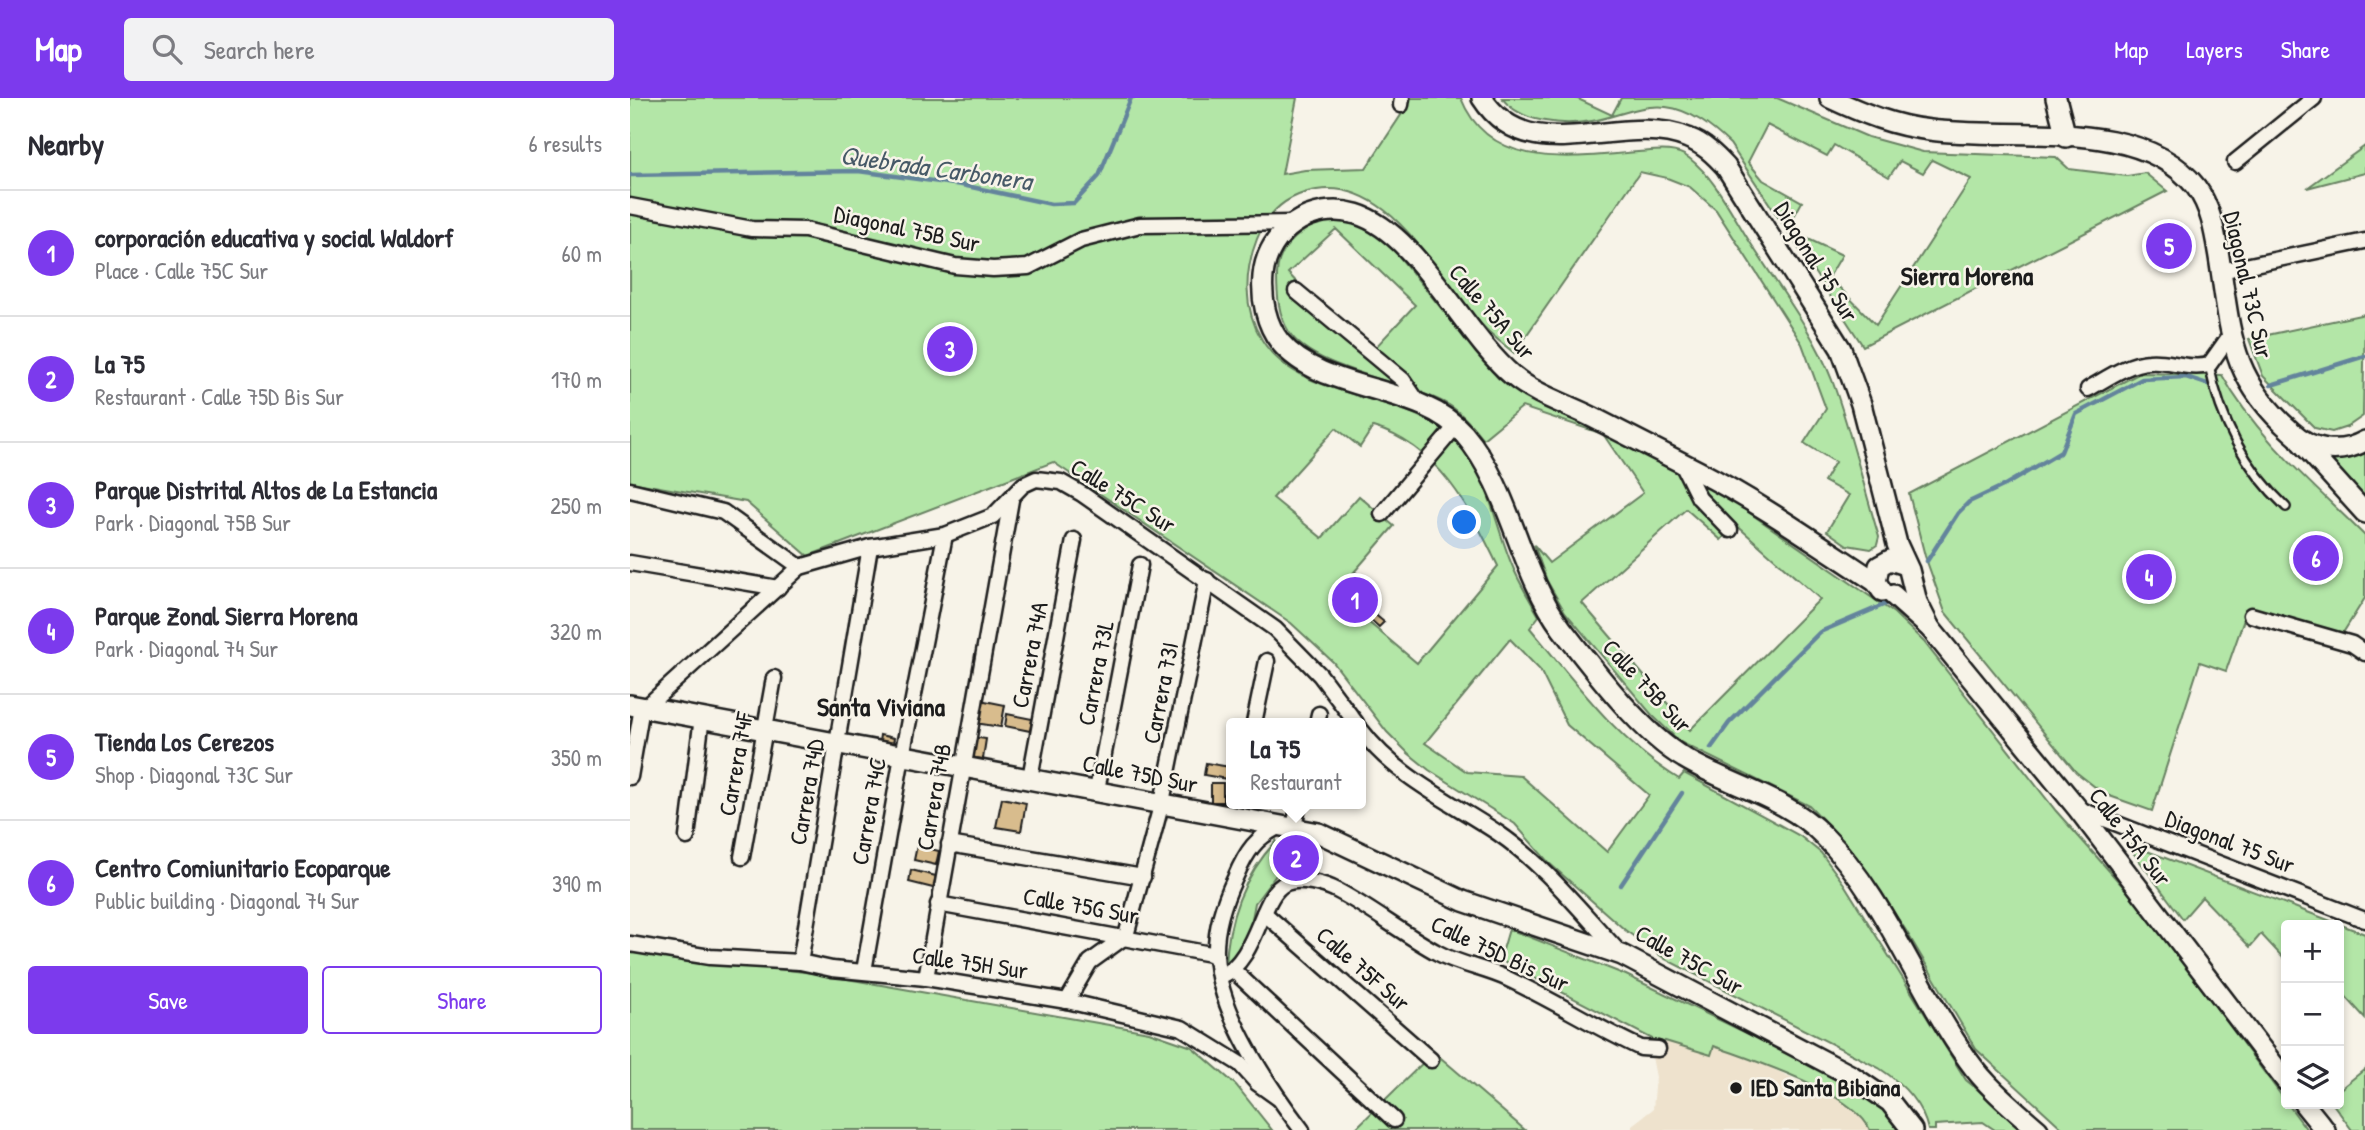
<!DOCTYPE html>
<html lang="en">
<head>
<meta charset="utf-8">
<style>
	:root { --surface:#fff; --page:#f2f2f3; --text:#2b2b33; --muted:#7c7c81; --line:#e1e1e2; --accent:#7c3aed }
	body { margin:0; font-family:"Patrick Hand",sans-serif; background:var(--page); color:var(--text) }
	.controls { position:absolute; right:21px; bottom:21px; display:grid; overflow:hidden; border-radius:7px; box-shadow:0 4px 10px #0003 }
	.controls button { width:63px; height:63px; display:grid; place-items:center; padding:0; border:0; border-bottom:2px solid var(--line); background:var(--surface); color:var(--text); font:35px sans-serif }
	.you { position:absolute; left:835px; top:425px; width:24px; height:24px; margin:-18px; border:5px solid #fff; border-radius:50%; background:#1a73e8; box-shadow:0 0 0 10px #1a73e833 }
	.badge { display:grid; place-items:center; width:46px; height:46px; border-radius:50%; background:var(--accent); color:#fff; font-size:23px; font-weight:700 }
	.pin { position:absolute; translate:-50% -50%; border:4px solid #fff; box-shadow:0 2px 7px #0006 }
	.popup { position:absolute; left:596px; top:620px; width:140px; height:91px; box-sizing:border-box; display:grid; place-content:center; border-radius:7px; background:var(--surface); filter:drop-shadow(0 2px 5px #0005); font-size:23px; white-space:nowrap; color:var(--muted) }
	.popup b { font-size:26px; color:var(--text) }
	.popup::after { content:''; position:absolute; left:50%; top:100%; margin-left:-14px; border:14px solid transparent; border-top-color:var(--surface) }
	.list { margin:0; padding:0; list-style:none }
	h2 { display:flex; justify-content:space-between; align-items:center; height:91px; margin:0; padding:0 28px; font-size:30px }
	h2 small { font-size:23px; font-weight:400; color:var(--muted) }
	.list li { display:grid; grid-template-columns:46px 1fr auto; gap:21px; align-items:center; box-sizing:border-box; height:126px; padding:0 28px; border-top:2px solid var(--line) }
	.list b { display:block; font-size:26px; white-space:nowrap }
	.list p { margin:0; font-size:23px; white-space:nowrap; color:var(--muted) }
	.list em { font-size:23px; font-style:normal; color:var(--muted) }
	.actions { display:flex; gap:14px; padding:21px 28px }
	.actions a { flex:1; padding:16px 0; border:2px solid var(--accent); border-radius:7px; text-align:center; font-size:24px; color:var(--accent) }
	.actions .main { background:var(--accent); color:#fff }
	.icon { flex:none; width:38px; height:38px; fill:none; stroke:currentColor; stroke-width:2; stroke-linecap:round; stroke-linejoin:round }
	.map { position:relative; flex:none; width:1735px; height:1032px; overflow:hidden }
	header { display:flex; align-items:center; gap:42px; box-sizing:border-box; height:98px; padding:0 35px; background:var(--accent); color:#fff }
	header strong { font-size:33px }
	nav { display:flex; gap:38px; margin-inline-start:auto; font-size:24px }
	.search { width:490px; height:63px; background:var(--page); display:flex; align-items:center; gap:18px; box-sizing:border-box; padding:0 24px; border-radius:7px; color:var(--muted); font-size:26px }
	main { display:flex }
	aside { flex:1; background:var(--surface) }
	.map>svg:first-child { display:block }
</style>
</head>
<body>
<header>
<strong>Map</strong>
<div class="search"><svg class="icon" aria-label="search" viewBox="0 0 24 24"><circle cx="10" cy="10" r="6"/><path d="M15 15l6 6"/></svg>Search here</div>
<nav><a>Map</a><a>Layers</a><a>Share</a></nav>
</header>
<main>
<aside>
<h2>Nearby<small>6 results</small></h2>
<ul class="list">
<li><span class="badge">1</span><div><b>corporación educativa y social Waldorf</b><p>Place · Calle 75C Sur</p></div><em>60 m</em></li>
<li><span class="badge">2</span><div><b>La 75</b><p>Restaurant · Calle 75D Bis Sur</p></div><em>170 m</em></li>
<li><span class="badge">3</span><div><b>Parque Distrital Altos de La Estancia</b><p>Park · Diagonal 75B Sur</p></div><em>250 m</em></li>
<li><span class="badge">4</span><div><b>Parque Zonal Sierra Morena</b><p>Park · Diagonal 74 Sur</p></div><em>320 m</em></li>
<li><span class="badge">5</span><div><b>Tienda Los Cerezos</b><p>Shop · Diagonal 73C Sur</p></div><em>350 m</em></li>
<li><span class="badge">6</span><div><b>Centro Comiunitario Ecoparque</b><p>Public building · Diagonal 74 Sur</p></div><em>390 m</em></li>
</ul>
<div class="actions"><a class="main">Save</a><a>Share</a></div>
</aside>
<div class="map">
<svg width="1735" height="1032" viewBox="0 0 1735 1032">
	<rect width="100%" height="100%" fill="#f7f3e8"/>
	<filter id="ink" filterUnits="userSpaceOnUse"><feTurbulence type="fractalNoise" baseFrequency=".0143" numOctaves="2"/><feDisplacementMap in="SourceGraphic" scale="14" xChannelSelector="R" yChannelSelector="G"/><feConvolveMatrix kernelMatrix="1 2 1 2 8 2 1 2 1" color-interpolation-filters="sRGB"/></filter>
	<g filter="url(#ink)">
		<!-- built -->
		<path fill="#eee2cd" d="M1034,943L1081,956L1084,948L1139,969L1227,1011L1240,1032H1002V1027L1023,1011L1026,979L1022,959Z"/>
		<!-- green -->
		<g fill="#b3e6a7" stroke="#688162" stroke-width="2" fill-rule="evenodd">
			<path d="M0,0H667L652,76L675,72L736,70L777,8L779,0H831C860,74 945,59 1008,54C1024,53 1045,49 1059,60C1085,80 1101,114 1118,141C1146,186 1183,232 1202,282C1221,333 1233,387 1249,439L1247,447L1241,451L1217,447L1197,433L1219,397L1194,383L1205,364L1174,345L1196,311L1172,246L1086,112L1060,89L1037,80L1010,74L884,255C873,246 861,237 852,227C805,180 758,68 674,95C651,102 636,118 627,141C614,174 613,210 632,242C670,304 775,293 827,342C856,369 866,430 882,467C889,484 899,501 909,518L900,530C944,583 989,645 1049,681L1054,675L1170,738L1191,755L1214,786L1336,982L1397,1032H1365L1353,1024L1305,1027V1032H1298C1292,1005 1272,985 1249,970L1035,861L995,832L919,765L885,726L799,672L778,655L757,634L703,564L661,525L423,364L178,458L116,404L0,384ZM743,329C808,347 841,412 868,468L787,565L705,496L764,428L729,398L692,440L643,400L706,330L730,349ZM880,541L910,572L937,627L1019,697L977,754L891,678L837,674L795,645Z"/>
			<path d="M872,0H946L982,17L991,0H1147L1238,39L1293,54L1426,59L1439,71L1497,78L1515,75L1537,93L1233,248L1100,46C1082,29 1061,12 1036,9C1009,6 987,19 962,23C934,28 890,25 872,0ZM1137,27L1197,58L1204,47L1259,79L1270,63L1293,75L1302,62L1341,81L1246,227L1199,179L1212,157L1157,131L1172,104L1133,82L1118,64Z"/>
			<path d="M1735,48V75L1677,90Z"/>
			<path d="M697,121L724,124L754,140L868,280L896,298L1078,386L1264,515L1294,544L1426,713L1513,811L1677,1032H1434L1346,951L1275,831L1218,748L1180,708L1050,644L1022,617L935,514L917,483L904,447L919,465L1013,395L973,336L892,309L853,341C843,329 832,315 819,307C777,283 683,272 659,234C648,217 647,196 647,177C647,147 672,131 697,121ZM706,131L785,207L744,251L686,205L658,175ZM1056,411L1091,442L1105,426L1190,501L1060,632L952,505Z"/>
			<path d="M1735,216L1733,318L1717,329L1702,334L1685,330L1633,278L1619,241Z"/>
			<path d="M1510,275L1592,277C1627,340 1684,387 1735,438V500L1711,538L1618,510L1596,573L1570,564L1522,713L1474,696L1446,674L1315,514L1295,458L1279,396Z"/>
			<path d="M1735,355V399L1699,362L1719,361Z"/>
			<path d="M646,743V777L625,805L617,847L596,870C597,821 613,779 646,743Z"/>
			<path d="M1496,745L1735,836V920L1709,891V827H1656V863L1631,836L1620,849L1572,799L1553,821Z"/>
			<path d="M879,831L996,877L1226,988L1251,1005L1268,1032H1240C1224,994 1124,963 1084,948L1081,957L1035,943L1032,946L870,862Z"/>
			<path d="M0,854L183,875L519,934L562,949L606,987L642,1032H0Z"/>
			<path d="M804,954L895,1032H724Z"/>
			<path d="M1735,971V1032H1722L1703,1006H1709V992Z"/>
		</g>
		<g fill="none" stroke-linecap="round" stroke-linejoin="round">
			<!-- stream -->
			<g stroke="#64849c" stroke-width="4.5">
				<path d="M0,77L228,73L332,87L421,106L444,105L469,78L501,0"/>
				<path d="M1641,287L1735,258"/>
				<path d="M1297,463L1328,415L1339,404L1375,387L1431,354L1446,316L1512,281L1556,279L1577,286"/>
				<path d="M1081,650L1099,625L1190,534L1258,505"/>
				<path d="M991,787L1052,695"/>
			</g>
		</g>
		<!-- building -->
		<g fill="#d8bc8d" stroke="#1c1c1c" stroke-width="2">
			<path d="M726,475L744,492L731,505L754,524L749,529L709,494Z"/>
			<path d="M350,602L375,607L371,629L345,625Z"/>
			<path d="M377,616L402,621L400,633L375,628Z"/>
			<path d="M250,637L264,640L263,646L249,644Z"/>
			<path d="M342,639L356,641L353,661L339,659Z"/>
			<path d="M576,665L600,669L597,681L574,677Z"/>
			<rect x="581" y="685" width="12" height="19"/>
			<path d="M372,700L396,705L391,733L366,729Z"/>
			<path d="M287,748L309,753L306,767L284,762Z"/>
			<path d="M281,772L306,778L303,790L279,784Z"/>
		</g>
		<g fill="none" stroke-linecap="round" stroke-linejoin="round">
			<!-- lane casing -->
			<g stroke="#1c1c1c" stroke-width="12">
				<path id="lane" d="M1579,267C1591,324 1614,369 1656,409"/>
			</g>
			<!-- street casing -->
			<g stroke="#1c1c1c" stroke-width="19">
				<g id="street">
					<path d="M771,7L772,0"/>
					<path d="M1605,64L1684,0"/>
					<path d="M0,108L122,131L175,132L325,168L363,171L398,169L451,142L510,127L664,125"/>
					<path d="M1591,173L1735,143"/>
					<path d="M666,193L773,282L790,307"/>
					<path d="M1458,291C1476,281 1498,265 1519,264C1539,262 1558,272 1579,267L1601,236"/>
					<path d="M1051,364L1069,400L1100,432"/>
					<path d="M0,392L93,414L170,469"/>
					<path d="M752,416L826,328"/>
					<path d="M0,465L148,490"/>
					<path d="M1621,517L1722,546L1735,555"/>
					<path d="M16,609L170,469L240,449L315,437L363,418L393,387L406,381L431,384L452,396L645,531L690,577L726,625"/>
					<path d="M624,625L637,563"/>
					<path d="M687,625L689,616"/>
					<path d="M731,632C766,679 820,703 868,735C915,767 952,815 991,856"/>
					<path d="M0,679L12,609"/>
					<path d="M400,680L444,442"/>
					<path d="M467,692L510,467"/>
					<path d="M1449,711L1735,822"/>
					<path d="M653,727C626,738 616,754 605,780C594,803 585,831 586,857C589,916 637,986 672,1032"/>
					<path d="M664,728L669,706"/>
					<path d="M57,739L72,619"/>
					<path d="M319,746L513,779"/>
					<path d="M112,759L144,580"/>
					<path d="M308,806L586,857"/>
					<path d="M634,815L801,962"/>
					<path d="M0,846L80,859L170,864L202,871L296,880L437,903L552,930L610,966L627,985L648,1000"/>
					<path d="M170,864L240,449"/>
					<path d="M603,872L764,1022"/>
					<path d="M234,873L272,658L315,437"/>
					<path d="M590,879C629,861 630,796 656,785C670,779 695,786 708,793C742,811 773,836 808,855C830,867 855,870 878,881C923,902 965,929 1011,950L1028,951"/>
					<path d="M296,880L381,402"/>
					<path d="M437,903L460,864L496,838L532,704L577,482"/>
				</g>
			</g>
			<!-- secondary casing -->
			<g stroke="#1c1c1c" stroke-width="24">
				<g id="secondary">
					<path d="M852,0C900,75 991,12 1058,40C1074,46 1085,57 1096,69L1211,251L1231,306L1267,446L1279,472L1287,504L1300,530"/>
					<path d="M1200,0C1232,15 1264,28 1300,32C1382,43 1510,17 1566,89C1581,109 1585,135 1589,159C1601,236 1600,280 1662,334C1682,353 1710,357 1735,343"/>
					<path d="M1426,0L1436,39"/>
					<path d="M1671,344L1735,415"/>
					<path d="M1246,484C1188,446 1130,405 1068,373C1033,355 998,337 962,319C936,306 906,297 883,278C833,236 787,134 726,116C682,103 637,133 633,178C631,201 636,226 650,244C693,296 790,285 834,336C882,392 888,472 932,531C963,571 1011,635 1054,660C1098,687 1156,699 1193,737C1256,800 1286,890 1338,962C1357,989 1383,1010 1408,1032"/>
					<path d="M1252,493L1246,484L1249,468L1260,462L1276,467"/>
					<path d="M1263,497L1300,530L1448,711L1656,983"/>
					<path d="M0,607L689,735L833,803L992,857L1222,978L1260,1004L1282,1032"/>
					<path d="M1674,1006L1695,1032"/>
				</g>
			</g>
			<!-- lane -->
			<use href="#lane" stroke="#f7f3e8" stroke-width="7"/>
			<!-- street -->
			<use href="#street" stroke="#f7f3e8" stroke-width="14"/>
			<!-- secondary -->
			<use href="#secondary" stroke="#f7f3e8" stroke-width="19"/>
		</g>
	</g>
	<!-- markers -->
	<circle fill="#1c1c1c" stroke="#f7f3e8" stroke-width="2.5" cx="1106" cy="990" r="7"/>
	<g text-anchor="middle" stroke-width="5" stroke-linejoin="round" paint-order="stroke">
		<!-- street labels -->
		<g font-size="24" fill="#1c1c1c" stroke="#f7f3e8">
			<text transform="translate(277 131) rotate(12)" y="8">Diagonal 75B Sur</text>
			<text transform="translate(1186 164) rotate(58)" y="8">Diagonal 75 Sur</text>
			<text transform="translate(1618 187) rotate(77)" y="8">Diagonal 73C Sur</text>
			<text transform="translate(862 214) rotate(49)" y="8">Calle 75A Sur</text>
			<text transform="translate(493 398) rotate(32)" y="8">Calle 75C Sur</text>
			<text transform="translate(400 557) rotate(-79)" y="8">Carrera 74A</text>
			<text transform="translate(466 575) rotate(-79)" y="8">Carrera 73L</text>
			<text transform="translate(1017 588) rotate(47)" y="8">Calle 75B Sur</text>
			<text transform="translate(531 595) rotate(-79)" y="8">Carrera 73I</text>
			<text transform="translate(106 666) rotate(-80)" y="8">Carrera 74F</text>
			<text transform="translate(510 676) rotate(11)" y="8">Calle 75D Sur</text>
			<text transform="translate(177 694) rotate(-80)" y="8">Carrera 74D</text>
			<text transform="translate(304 699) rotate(-80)" y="8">Carrera 74B</text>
			<text transform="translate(239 713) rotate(-80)" y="8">Carrera 74C</text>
			<text transform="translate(1500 739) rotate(52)" y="8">Calle 75A Sur</text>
			<text transform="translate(1600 744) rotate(21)" y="8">Diagonal 75 Sur</text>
			<text transform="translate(451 808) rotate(10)" y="8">Calle 75G Sur</text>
			<text transform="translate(870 856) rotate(25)" y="8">Calle 75D Bis Sur</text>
			<text transform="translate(1059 862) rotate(29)" y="8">Calle 75C Sur</text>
			<text transform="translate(340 865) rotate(8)" y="8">Calle 75H Sur</text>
			<text transform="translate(733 871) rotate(41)" y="8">Calle 75F Sur</text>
		</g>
		<!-- poi labels -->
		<g font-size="24" font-weight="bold" fill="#1c1c1c" stroke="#f7f3e8" text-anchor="start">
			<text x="1120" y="998">IED Santa Bibiana</text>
		</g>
		<!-- water labels -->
		<g font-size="26" font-style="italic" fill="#465967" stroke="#f7f3e8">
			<text transform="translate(306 70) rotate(8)" y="9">Quebrada Carbonera</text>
		</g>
		<!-- neighbourhood labels -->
		<g font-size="26" font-weight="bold" fill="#1c1c1c" stroke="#f7f3e8">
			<text x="1337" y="187">Sierra Morena</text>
			<text x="251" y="618">Santa Viviana</text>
		</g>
	</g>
</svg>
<div class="controls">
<button>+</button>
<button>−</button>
<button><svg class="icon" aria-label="layers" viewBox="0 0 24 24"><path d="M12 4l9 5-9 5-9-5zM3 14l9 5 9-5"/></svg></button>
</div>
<div class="you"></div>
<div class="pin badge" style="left:725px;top:502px">1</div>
<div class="pin badge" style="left:666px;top:760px">2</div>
<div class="popup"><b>La 75</b>Restaurant</div>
<div class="pin badge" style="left:320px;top:251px">3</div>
<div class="pin badge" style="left:1519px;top:479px">4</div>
<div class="pin badge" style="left:1539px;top:148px">5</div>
<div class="pin badge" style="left:1686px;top:460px">6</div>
</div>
</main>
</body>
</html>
